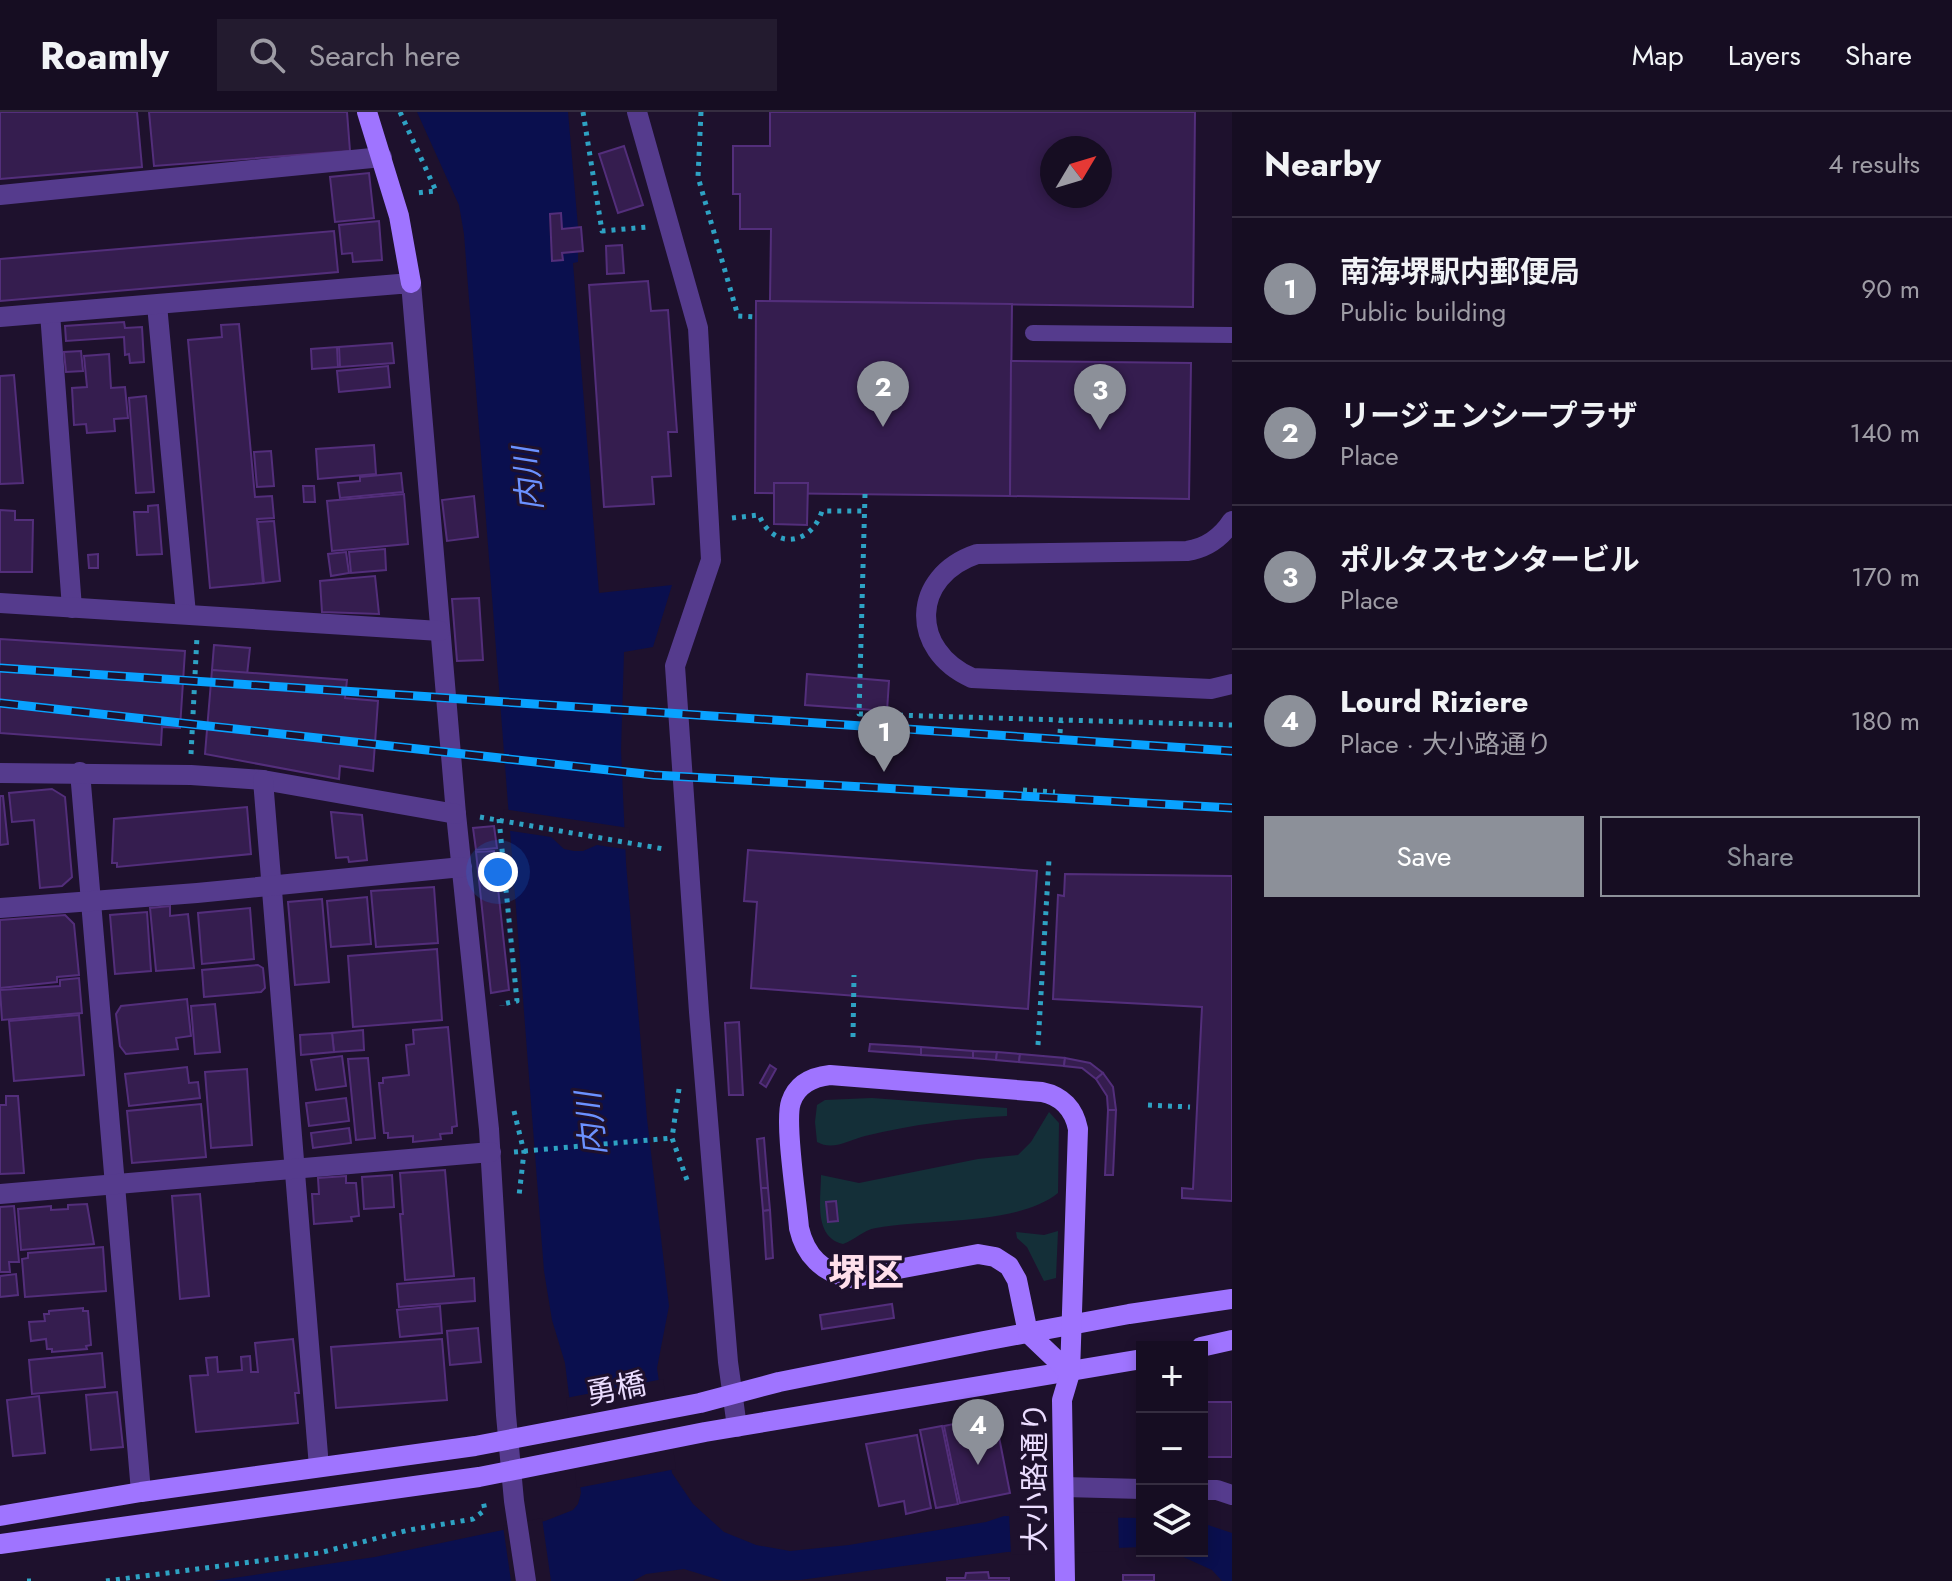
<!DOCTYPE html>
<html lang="en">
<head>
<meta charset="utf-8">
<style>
	:root { --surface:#160d22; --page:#231b2f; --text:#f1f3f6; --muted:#9e9ca5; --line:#352d40; --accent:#8c9099 }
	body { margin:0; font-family:Jost,"Noto Sans JP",sans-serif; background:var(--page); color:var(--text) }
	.controls { position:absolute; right:24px; bottom:24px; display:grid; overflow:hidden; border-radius:0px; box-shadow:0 4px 12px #0003 }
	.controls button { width:72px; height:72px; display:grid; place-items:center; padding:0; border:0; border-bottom:2px solid var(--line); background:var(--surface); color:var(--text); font:40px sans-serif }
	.compass { position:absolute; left:1040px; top:24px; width:72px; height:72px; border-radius:50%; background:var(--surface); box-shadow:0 4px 12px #0003; rotate:52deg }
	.you { position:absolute; left:498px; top:760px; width:28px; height:28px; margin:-20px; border:6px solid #fff; border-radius:50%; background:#1a73e8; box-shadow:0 0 0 12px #1a73e833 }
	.badge { display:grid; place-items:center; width:52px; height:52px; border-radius:50%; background:var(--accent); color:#fff; font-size:26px; font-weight:700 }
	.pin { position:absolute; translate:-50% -66px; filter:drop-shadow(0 2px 4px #0008) }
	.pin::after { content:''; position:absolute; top:42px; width:28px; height:24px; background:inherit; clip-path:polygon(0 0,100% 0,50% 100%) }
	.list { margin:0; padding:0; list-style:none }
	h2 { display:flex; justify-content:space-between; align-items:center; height:104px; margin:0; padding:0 32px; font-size:34px }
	h2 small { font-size:26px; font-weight:400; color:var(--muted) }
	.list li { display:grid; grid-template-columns:52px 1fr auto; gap:24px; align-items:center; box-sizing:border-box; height:144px; padding:0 32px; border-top:2px solid var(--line) }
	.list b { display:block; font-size:30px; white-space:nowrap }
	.list p { margin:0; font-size:26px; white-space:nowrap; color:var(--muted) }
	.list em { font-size:26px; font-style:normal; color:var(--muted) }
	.actions { display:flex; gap:16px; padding:24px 32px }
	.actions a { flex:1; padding:18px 0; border:2px solid var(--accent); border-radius:0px; text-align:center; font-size:28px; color:var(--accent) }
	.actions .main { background:var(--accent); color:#fff }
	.icon { flex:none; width:44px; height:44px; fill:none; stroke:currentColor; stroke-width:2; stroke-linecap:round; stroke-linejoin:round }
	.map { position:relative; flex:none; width:1232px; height:1469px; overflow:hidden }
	header { display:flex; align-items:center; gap:48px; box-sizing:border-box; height:112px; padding:0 40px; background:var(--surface); border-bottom:2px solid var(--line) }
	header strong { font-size:38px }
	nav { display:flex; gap:44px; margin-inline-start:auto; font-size:28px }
	.search { width:560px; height:72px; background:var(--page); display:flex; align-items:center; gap:20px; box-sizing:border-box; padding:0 28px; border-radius:0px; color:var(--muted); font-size:30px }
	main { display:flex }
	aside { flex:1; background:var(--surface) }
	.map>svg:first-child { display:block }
</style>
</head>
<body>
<header>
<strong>Roamly</strong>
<div class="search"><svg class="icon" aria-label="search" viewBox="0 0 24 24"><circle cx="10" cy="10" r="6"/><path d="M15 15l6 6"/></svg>Search here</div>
<nav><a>Map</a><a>Layers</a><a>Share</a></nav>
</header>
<main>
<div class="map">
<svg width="1232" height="1469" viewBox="0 0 1232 1469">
	<rect width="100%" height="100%" fill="#1e112d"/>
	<!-- green -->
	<g fill="#142f38">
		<path d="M872,986L1007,996V1004C960,1006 911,1013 865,1024C849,1028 833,1039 817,1030L815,1010L817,993L825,988Z"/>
		<path d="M1049,1000L1059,1011L1058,1081C1017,1114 928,1106 876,1116C863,1118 855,1128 843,1132C813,1125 821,1087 821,1063L859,1071L978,1047L1018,1043L1031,1030Z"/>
		<path d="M1058,1119L1056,1166L1044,1169L1027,1135L1017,1126L1016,1120L1044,1123Z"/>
	</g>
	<!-- water -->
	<g fill="#0a0f4e">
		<path d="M417,0H568L578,115L563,117L561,101L549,102L551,149L563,148V142L578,140V150L573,151L599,481L672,473L653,535L624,540L621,638L626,751L647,1007L669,1194L657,1256L672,1361L693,1392L724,1420L756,1433L790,1439L849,1433L986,1410L1004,1404L1142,1406V1435L1007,1440L800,1468L723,1469L684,1457L646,1462L633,1469H213L375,1445L545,1409L573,1398L578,1392L581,1381L565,1251L552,1208L544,1159L464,122L459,93Z"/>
		<path d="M1202,1411L1232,1421V1469H1222L1212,1458L1170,1439H1202Z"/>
	</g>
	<!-- pier -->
	<g fill="#1e112d">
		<path d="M503,697L629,716L630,738L597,733L583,739H574L564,737L551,725L505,718Z"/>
		<path d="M663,1267L676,1357L577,1376L566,1286Z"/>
		<path d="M1009,1400L1118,1401L1119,1439L1011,1443Z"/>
		<path d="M542,1406L551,1469H511L503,1414Z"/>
	</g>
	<!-- building -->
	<g fill="#351d4f" stroke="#532e7b" stroke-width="2" fill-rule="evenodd">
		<path d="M0,0H137L142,55L0,67Z"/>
		<path d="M149,0H347L350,39L154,54Z"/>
		<path d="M770,0H1195L1193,195L770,189L771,117H740V82H733V34H770ZM1052,36H1100V84H1052Z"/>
		<path d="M624,34L643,93L618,101L599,42Z"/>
		<path d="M369,61L374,106L335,110L330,65Z"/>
		<path d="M561,101L562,117L581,115L583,139L562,141L563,148L552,149L550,102Z"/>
		<path d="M379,109L382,148L353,150L352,141L342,142L339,113Z"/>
		<path d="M334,119L338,160L0,189V147Z"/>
		<path d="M622,133L624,161L607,162L606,134Z"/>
		<path d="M648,169L651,199L668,198L677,320H668L671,364L652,365L654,392L604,395L589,173Z"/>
		<path d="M756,189L1012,192L1010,384L755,381Z"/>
		<path d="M124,210L125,216L142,215L144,250L130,251L129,242L125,243L124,225L66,229L65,214Z"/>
		<path d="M239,212L255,385L272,384L274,406L257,407L263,471L210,476L188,228L222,225L221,213Z"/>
		<path d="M392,231L394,251L340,255L339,235Z"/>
		<path d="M337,235L338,255L312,257L311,237Z"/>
		<path d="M81,239L83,259L66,260L64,240Z"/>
		<path d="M109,242L111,276L125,275L128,306L114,307L115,319L87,321L86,312L74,313L72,276L87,275L84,244Z"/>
		<path d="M1011,249L1191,251L1189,387L1010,384Z"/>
		<path d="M388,254L390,275L339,280L337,259Z"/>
		<path d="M14,263L23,371L0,372V264Z"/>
		<path d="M146,284L154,380L136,381L129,286Z"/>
		<path d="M374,333L376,362L318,367L316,337Z"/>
		<path d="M271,339L274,374L257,375L254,340Z"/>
		<path d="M401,361L403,380L340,386L338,371L360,369V365Z"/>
		<path d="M774,371H808L807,413L774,412Z"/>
		<path d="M303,374H314L315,390H304Z"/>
		<path d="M404,382L408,432L332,439L327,389Z"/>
		<path d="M474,384L478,425L447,429L442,388Z"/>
		<path d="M158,393L162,442L137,443L134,400H148V394Z"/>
		<path d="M0,398L15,399V408H33L32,460H0Z"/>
		<path d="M274,409L280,469L264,471L258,410Z"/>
		<path d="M385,437L386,458L351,461L349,440Z"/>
		<path d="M346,440L349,461L331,464L328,442Z"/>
		<path d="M98,442V456H89L88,443Z"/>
		<path d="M375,464L379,502L322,500L320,469Z"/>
		<path d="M479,486L483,548L457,549L452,487Z"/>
		<path d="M0,527L185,539L180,616L162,615L161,633L0,621Z"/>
		<path d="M214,533L250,536L247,563L212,558Z"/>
		<path d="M212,558L347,568L345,586L378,589L373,659L340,654L339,667L205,642Z"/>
		<path d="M807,562L889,569L887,599L805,593Z"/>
		<path d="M52,677L65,685L72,765L62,774L40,776L34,708L12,710L9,681Z"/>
		<path d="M0,684H3L8,732L0,733Z"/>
		<path d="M247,695L251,742L117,755V751H112L114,707Z"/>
		<path d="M331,700L362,703L367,748L349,750L348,745L336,746Z"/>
		<path d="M494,714L497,736L476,738L473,716Z"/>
		<path d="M748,738L1037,759L1028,897L751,876L757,790L744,789Z"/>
		<path d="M494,739L509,878L491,881L476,740Z"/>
		<path d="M1065,762L1232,764V1089L1182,1086V1076L1193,1077L1202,895L1053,887L1058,783L1064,784Z"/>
		<path d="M434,775L438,831L376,835L371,779Z"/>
		<path d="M367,785L371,832L331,835L327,789Z"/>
		<path d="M322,787L329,870L295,873L288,790Z"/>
		<path d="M170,794V804L188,802L194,856L156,859L150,796Z"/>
		<path d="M250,796L254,847L202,852L198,801Z"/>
		<path d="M147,800L151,859L115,862L110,803Z"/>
		<path d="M65,803L74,812L79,863L57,865V870L0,876V808Z"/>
		<path d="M437,837L442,908L353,915L348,844Z"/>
		<path d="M258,853L263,856L265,876L261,880L204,885L202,858Z"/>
		<path d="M79,866L82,901L2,908L0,878L60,874V868Z"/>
		<path d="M187,887L191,924L176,926L178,937L126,942L120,934L116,902L121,894Z"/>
		<path d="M215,892L220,940L195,942L191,894Z"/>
		<path d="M79,903L84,963L14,969L9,909Z"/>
		<path d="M739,910L743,983H729L725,911Z"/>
		<path d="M448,915L457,1014L452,1015V1021L440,1022L441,1027L413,1030V1024L388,1026V1021H384L379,971H383V966L409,963L406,933L414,932L413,918Z"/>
		<path d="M363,918L364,938L334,940L332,921Z"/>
		<path d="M332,921L334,940L301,943L300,923Z"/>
		<path d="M870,932L921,935V943L869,939Z"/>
		<path d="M921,935L973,939V946L921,943Z"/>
		<path d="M973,939L997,940L996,948L973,946Z"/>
		<path d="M997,940L1020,942L1019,950L996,948Z"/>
		<path d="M1020,942L1065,946L1064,954L1019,950Z"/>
		<path d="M342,944L346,974L316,978L311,948Z"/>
		<path d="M368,946L375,1026L356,1028L348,947Z"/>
		<path d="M1065,946L1090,951L1103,961L1096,967L1082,956L1064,954Z"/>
		<path d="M770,953L776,957L766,975L760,971Z"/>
		<path d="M187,955L189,971L198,970L200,986L129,994L125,962Z"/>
		<path d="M247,957L252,1033L211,1036L205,960Z"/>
		<path d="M1103,961L1113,975L1116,998H1108L1107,984L1096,967Z"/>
		<path d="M6,984H18L24,1061L0,1062V993H6Z"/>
		<path d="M346,986L349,1009L309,1014L306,991Z"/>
		<path d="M201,992L206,1045L132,1051L127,999Z"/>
		<path d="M1108,998H1116L1113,1063H1105Z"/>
		<path d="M349,1016L351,1031L313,1036L311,1021Z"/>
		<path d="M764,1026L768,1076H761L757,1027Z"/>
		<path d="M445,1058L454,1164L405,1168L400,1102H403L400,1061Z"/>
		<path d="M392,1063L394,1095L364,1097L362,1065Z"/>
		<path d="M346,1064V1071H356L359,1104L351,1105L352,1109L314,1112L312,1082H319L318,1066Z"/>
		<path d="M761,1076H768L770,1098L763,1099Z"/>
		<path d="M200,1082L209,1184L180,1187L172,1084Z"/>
		<path d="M836,1089L838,1109L828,1110L826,1090Z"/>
		<path d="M87,1092L94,1132L21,1138L18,1097L51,1094V1098L68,1097V1093Z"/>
		<path d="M14,1094L19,1150H9L10,1160H0V1095Z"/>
		<path d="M770,1098L773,1146L766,1147L763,1099Z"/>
		<path d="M103,1135L106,1179L25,1185L22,1147L28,1146V1141Z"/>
		<path d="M16,1162L18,1183L0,1185V1164Z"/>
		<path d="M474,1166L475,1189L399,1195L397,1172Z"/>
		<path d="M892,1192L894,1206L822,1217L820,1203Z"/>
		<path d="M440,1194L442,1221L400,1225L397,1198Z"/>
		<path d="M83,1196V1199H88L91,1233L86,1234L87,1237L52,1240V1237H47L46,1227L31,1229L29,1210L45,1209L44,1202H49V1199Z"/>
		<path d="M478,1216L481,1250L450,1253L447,1219Z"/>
		<path d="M293,1227L299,1281H295L298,1311L196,1320L190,1264L208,1263L206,1246L217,1245L218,1260L242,1258L241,1245L250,1244L251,1260H258L255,1231Z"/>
		<path d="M442,1227L447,1288L336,1296L331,1235Z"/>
		<path d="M102,1241L105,1275L32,1282L29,1248Z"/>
		<path d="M117,1280L123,1335L91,1338L86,1283Z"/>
		<path d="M39,1284L45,1341L13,1344L7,1288Z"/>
		<rect x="1202" y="1290" width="30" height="55"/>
		<path d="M983,1306L986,1318L990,1317L999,1325L1010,1381L960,1391L944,1314Z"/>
		<path d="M942,1314L958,1392L936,1396L920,1318Z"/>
		<path d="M917,1323L931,1396L906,1402L904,1389L879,1394L866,1332Z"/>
		<path d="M988,1460L989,1466H1009V1469H947V1466H965L966,1461Z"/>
		<rect x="1123" y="1463" width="31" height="6"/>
	</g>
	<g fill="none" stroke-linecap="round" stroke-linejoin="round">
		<!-- path -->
		<g stroke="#2ea2c3" stroke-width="5" stroke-dasharray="4 6" stroke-linecap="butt">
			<path d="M400,0L436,79L416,81"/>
			<path d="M583,0L602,119L648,115"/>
			<path d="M701,0L698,65L738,204L756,205"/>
			<path d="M865,382L859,602L1232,613"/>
			<path d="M732,406L759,403C773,438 811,434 822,399H865"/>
			<path d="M1060,621L1061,609"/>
			<path d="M191,642L197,524"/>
			<path d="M1023,678L1055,680"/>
			<path d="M480,705L664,737"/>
			<path d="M499,707L517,889L502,892V894"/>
			<path d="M853,925L854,863"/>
			<path d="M1038,933L1049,747"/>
			<path d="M679,977L672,1026L687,1068"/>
			<path d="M1148,993L1190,995"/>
			<path d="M514,999L524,1040L519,1084"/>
			<path d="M514,1040L672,1026"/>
			<path d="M27,1469H33"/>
			<path d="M106,1469L319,1441L409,1418L473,1407L485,1398L483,1389"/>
		</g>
		<!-- lane -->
		<path stroke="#553b8d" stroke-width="16" d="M1033,221L1232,223"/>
		<!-- street -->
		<g stroke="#553b8d" stroke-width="20">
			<path d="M637,0L698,216L711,448L675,554L699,900L728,1250L737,1315"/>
			<path d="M0,83L382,45"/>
			<path d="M157,193L186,502"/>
			<path d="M50,201L72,496"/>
			<path d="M0,205L411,171L456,702L489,1017L506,1303L514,1389L526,1469"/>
			<path d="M1232,409C1221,426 1207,436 1187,439L977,442C911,464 909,538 972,566L1211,577L1232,572"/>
			<path d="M0,491L440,519"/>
			<path d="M80,660L141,1380"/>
			<path d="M0,661L191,663L263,668L456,702"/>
			<path d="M263,668L319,1355"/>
			<path d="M0,796L197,781L462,755"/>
			<path d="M0,1082L491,1040"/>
			<path d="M1064,1375L1142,1377"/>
			<path d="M1202,1378H1217L1232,1383"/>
		</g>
		<!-- secondary -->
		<g stroke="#9f74ff" stroke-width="20">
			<path d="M367,0L399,104L411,171"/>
			<path d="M1201,1235L1232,1228"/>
			<path d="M0,1404L141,1380L475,1334L700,1291L779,1270L984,1229L1129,1202L1232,1187"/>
			<path d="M0,1432L479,1365L705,1320L1142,1247"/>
			<path d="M1065,1469L1062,1288L1070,1261L1078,1017C1074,997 1062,984 1042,980L830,963C812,965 797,972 791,990C784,1010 797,1090 799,1116C805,1143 823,1161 850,1166L978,1142L995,1145L1009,1154L1017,1168L1028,1221L1070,1261"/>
		</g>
		<!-- rail casing -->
		<g stroke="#09a2ff" stroke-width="9">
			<g id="rail">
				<path d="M0,556L1232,639"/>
				<path d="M0,591L654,663L1232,696"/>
			</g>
		</g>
		<!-- rail -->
		<use href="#rail" stroke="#1e112d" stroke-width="6" stroke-dasharray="18" stroke-linecap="butt"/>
	</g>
	<g text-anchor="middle" stroke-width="6" stroke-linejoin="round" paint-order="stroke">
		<!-- street labels -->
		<g font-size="30" fill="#ebddff" stroke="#1e112d">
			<text transform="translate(616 1277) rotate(-11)" y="10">勇橋</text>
			<text transform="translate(1035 1365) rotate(-90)" y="10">大小路通り</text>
		</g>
		<!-- water labels -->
		<g font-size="32" font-style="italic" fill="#6b91ff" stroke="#1e112d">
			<text transform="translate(528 367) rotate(-95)" y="11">内川</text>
			<text transform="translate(591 1012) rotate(-96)" y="11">内川</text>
		</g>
		<!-- district labels -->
		<g font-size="38" font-weight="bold" fill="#ffdfeb" stroke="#1e112d">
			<text x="866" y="1174">堺区</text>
		</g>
	</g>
</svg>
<div class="controls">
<button>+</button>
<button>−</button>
<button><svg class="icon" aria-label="layers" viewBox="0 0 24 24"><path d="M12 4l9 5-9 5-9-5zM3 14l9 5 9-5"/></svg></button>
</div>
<svg class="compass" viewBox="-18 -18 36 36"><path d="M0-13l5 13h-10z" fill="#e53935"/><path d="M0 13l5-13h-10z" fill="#9e9ca5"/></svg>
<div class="you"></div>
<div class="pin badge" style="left:884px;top:660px">1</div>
<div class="pin badge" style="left:883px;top:315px">2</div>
<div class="pin badge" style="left:1100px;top:318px">3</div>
<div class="pin badge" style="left:978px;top:1353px">4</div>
</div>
<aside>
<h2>Nearby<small>4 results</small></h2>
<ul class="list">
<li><span class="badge">1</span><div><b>南海堺駅内郵便局</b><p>Public building</p></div><em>90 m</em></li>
<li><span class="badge">2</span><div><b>リージェンシープラザ</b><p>Place</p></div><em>140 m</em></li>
<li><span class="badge">3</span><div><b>ポルタスセンタービル</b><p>Place</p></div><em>170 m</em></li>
<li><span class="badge">4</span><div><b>Lourd Riziere</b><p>Place · 大小路通り</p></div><em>180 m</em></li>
</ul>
<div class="actions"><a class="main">Save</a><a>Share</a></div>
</aside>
</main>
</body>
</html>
